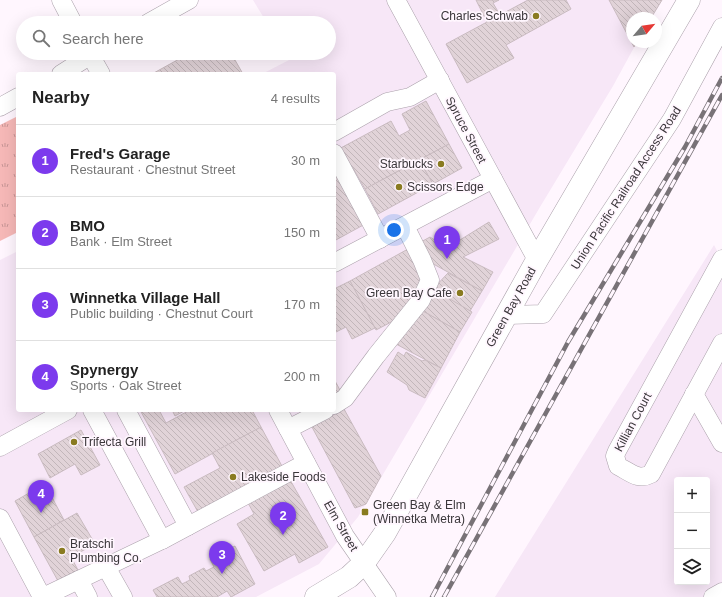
<!DOCTYPE html>
<html lang="en">
<head>
<meta charset="utf-8">
<style>
	:root { --surface:#fff; --page:#f6f6f6; --text:#222; --muted:#767676; --line:#e0e0e0; --accent:#7c3aed }
	body { margin:0; font-family:Helvetica,sans-serif; background:var(--page); color:var(--text) }
	.controls { position:absolute; right:12px; bottom:12px; display:grid; overflow:hidden; border-radius:4px; box-shadow:0 4px 16px #0002 }
	.controls button { width:36px; height:36px; display:grid; place-items:center; padding:0; border:0; border-bottom:1px solid var(--line); background:var(--surface); color:var(--text); font:20px sans-serif }
	.compass { position:absolute; left:626px; top:12px; width:36px; height:36px; border-radius:50%; background:var(--surface); box-shadow:0 4px 16px #0002; rotate:61deg }
	.you { position:absolute; left:394px; top:230px; width:14px; height:14px; margin:-10px; border:3px solid #fff; border-radius:50%; background:#1a73e8; box-shadow:0 0 0 6px #1a73e833 }
	.badge { display:grid; place-items:center; width:26px; height:26px; border-radius:50%; background:var(--accent); color:#fff; font-size:13px; font-weight:700 }
	.pin { position:absolute; translate:-50% -33px; filter:drop-shadow(0 1px 2px #0008) }
	.pin::after { content:''; position:absolute; top:21px; width:14px; height:12px; background:inherit; clip-path:polygon(0 0,100% 0,50% 100%) }
	.list { margin:0; padding:0; list-style:none }
	h2 { display:flex; justify-content:space-between; align-items:center; height:52px; margin:0; padding:0 16px; font-size:17px }
	h2 small { font-size:13px; font-weight:400; color:var(--muted) }
	.list li { display:grid; grid-template-columns:26px 1fr auto; gap:12px; align-items:center; box-sizing:border-box; height:72px; padding:0 16px; border-top:1px solid var(--line) }
	.list b { display:block; font-size:15px; white-space:nowrap }
	.list p { margin:0; font-size:13px; white-space:nowrap; color:var(--muted) }
	.list em { font-size:13px; font-style:normal; color:var(--muted) }
	.icon { flex:none; width:22px; height:22px; fill:none; stroke:currentColor; stroke-width:2; stroke-linecap:round; stroke-linejoin:round }
	.map { position:relative; flex:none; width:722px; height:597px; overflow:hidden }
	.search { position:absolute; background:var(--surface); box-shadow:0 4px 16px #0002; left:16px; top:16px; width:320px; height:44px; display:flex; align-items:center; gap:10px; box-sizing:border-box; padding:0 14px; border-radius:22px; color:var(--muted); font-size:15px }
	.panel { position:absolute; background:var(--surface); box-shadow:0 4px 16px #0002; left:16px; top:72px; width:320px; height:340px; border-radius:4px }
	.map>svg:first-child { display:block }
</style>
</head>
<body>
<div class="map">
<svg width="722" height="597" viewBox="0 0 722 597">
	<defs>
		<pattern id="grass-tufts" width="24" height="20" patternUnits="userSpaceOnUse"><rect width="24" height="20" fill="#f6b8b7"/><path d="M3 7l-1-3M5 7V3M7 7l1-3M15 17l-1-3M17 17v-4M19 17l1-3" fill="none" stroke="#c89696"/></pattern>
		<pattern id="building-back-hatch" width="6" height="6" patternUnits="userSpaceOnUse"><rect width="6" height="6" fill="#e1d3d8"/><path d="M-1 5l2 2M0 0l6 6M5-1l2 2" fill="none" stroke="#c2b6ba"/></pattern>
	</defs>
	<rect width="100%" height="100%" fill="#fff6fe"/>
	<!-- built -->
	<g fill="#f7e7f7" fill-rule="evenodd">
		<path d="M253,0H662L651,18H632V42H637L613,86L540,207L358,517L319,564L256,597H0V260L18,251V410H334V74H262L289,60L285,53H329V23H267Z"/>
		<path d="M714,245L722,260V597H495ZM677,480H707V582H677Z"/>
	</g>
	<!-- grass -->
	<path fill="url(#grass-tufts)" d="M18,116V232L0,241V125Z"/>
	<!-- building -->
	<g fill="url(#building-back-hatch)" stroke="#c9bbc0">
		<path d="M476,0H499L493,3L500,15L487,22Z"/>
		<path d="M528,0H566L571,9L506,45L514,58L467,83L446,44Z"/>
		<path d="M609,0H662L651,18H632V42H637L634,47Z"/>
		<path d="M190,53H231L243,74H152Z"/>
		<path d="M426,101L449,144L365,189L353,168L349,171L337,150L391,121L399,136L410,130L402,114Z"/>
		<path d="M449,144L462,168L433,184L419,160Z"/>
		<path d="M419,160L433,184L378,214L365,189Z"/>
		<path d="M334,162L367,223L334,241Z"/>
		<path d="M489,222L499,239L463,257L493,272L482,291L428,261L419,243L430,237L447,248Z"/>
		<path d="M408,249L424,278L397,319L376,330L350,281Z"/>
		<path d="M448,273L482,291L470,311L432,290Z"/>
		<path d="M350,281L375,328L352,339L346,327L334,333V289Z"/>
		<path d="M435,294L441,298L443,295L472,312L460,332L421,310L429,296L432,298Z"/>
		<path d="M421,310L460,332L441,368L396,344Z"/>
		<path d="M398,352L404,356L406,352L422,361L425,360L441,368L425,398L409,390L407,385L387,372Z"/>
		<path d="M334,379L341,392L334,401Z"/>
		<path d="M344,409L381,476L366,504L355,508L312,427Z"/>
		<path d="M140,410H159L166,423L190,410H252L261,427L175,474Z"/>
		<path d="M172,410H186L175,416Z"/>
		<path d="M261,427L283,468L198,512L184,487L220,468L212,453Z"/>
		<path d="M81,430L100,465L81,475L75,464L50,478L38,454Z"/>
		<path d="M289,478L328,547L299,563L295,554L264,571L237,524L254,514L247,501Z"/>
		<path d="M45,484L64,520L34,537L15,501Z"/>
		<path d="M77,513L95,544L71,557L78,570L58,581L34,537Z"/>
		<path d="M235,546L255,584L231,597L227,591L217,597H157L153,590L178,577L182,584L190,580L189,576L204,568L206,571L214,567L210,559Z"/>
	</g>
	<g fill="none" stroke-linecap="round" stroke-linejoin="round">
		<!-- minor casing -->
		<g stroke="#aba1ab" stroke-width="19">
			<g id="minor">
				<path d="M61,0L73,23"/>
				<path d="M396,0L537,260"/>
				<path d="M148,23L189,0"/>
				<path d="M89,53L101,74"/>
				<path d="M61,74L94,53"/>
				<path d="M0,107L18,97"/>
				<path d="M334,132L387,102L410,97L440,80"/>
				<path d="M334,153L380,239"/>
				<path d="M722,259L617,451L615,456L618,466C630,472 638,481 651,474L722,343"/>
				<path d="M334,263L493,179"/>
				<path d="M507,315L543,314L672,119L722,27"/>
				<path d="M694,394L722,443"/>
				<path d="M334,405L345,398L376,356L421,300L430,280L422,260L405,226"/>
				<path d="M92,410L162,540"/>
				<path d="M126,410L188,526"/>
				<path d="M278,410L345,536L387,597"/>
				<path d="M288,429L325,410"/>
				<path d="M0,447L68,410"/>
				<path d="M0,518L42,597"/>
				<path d="M106,567L123,597"/>
				<path d="M79,580L88,597"/>
				<path d="M43,597L162,540L306,463"/>
				<path d="M713,597L722,592"/>
			</g>
		</g>
		<!-- major casing -->
		<g stroke="#aba1ab" stroke-width="23">
			<path id="major" d="M316,597L349,577L364,563L385,533L537,260L689,0"/>
		</g>
		<!-- minor -->
		<use href="#minor" stroke="#fff" stroke-width="18"/>
		<!-- major -->
		<use href="#major" stroke="#fff" stroke-width="22"/>
		<!-- rail casing -->
		<g stroke="#787277" stroke-width="4.5">
			<g id="rail">
				<path d="M432,597L568,342L685,147L722,78"/>
				<path d="M444,597L722,95"/>
			</g>
		</g>
		<!-- rail -->
		<use href="#rail" stroke="#fff6fe" stroke-width="3" stroke-dasharray="9" stroke-linecap="butt"/>
	</g>
	<!-- markers -->
	<g fill="#897b20" stroke="#fff6fe" stroke-width="1.5">
		<circle cx="536" cy="16" r="4"/>
		<circle cx="441" cy="164" r="4"/>
		<circle cx="399" cy="187" r="4"/>
		<circle cx="460" cy="293" r="4"/>
		<circle cx="74" cy="442" r="4"/>
		<circle cx="233" cy="477" r="4"/>
		<rect x="361" y="508" width="8" height="8" rx="2"/>
		<circle cx="62" cy="551" r="4"/>
	</g>
	<g text-anchor="middle" stroke-width="3.5" stroke-linejoin="round" paint-order="stroke">
		<!-- poi labels -->
		<g font-size="12" fill="#3a363a" stroke="#fff6fe" text-anchor="start">
			<text x="528" y="20" text-anchor="end">Charles Schwab</text>
			<text x="433" y="168" text-anchor="end">Starbucks</text>
			<text x="407" y="191">Scissors Edge</text>
			<text x="452" y="297" text-anchor="end">Green Bay Cafe</text>
			<text x="82" y="446">Trifecta Grill</text>
			<text x="241" y="481">Lakeside Foods</text>
			<text x="373" y="509">Green Bay &amp; Elm<tspan x="373" dy="14">(Winnetka Metra)</tspan></text>
			<text x="70" y="548">Bratschi<tspan x="70" dy="14">Plumbing Co.</tspan></text>
		</g>
		<!-- street labels -->
		<g font-size="12" fill="#3a363a" stroke="#fff6fe">
			<text transform="translate(466 130) rotate(62)" y="4">Spruce Street</text>
			<text transform="translate(626 188) rotate(-57)" y="4">Union Pacific Railroad Access Road</text>
			<text transform="translate(511 307) rotate(-61)" y="4">Green Bay Road</text>
			<text transform="translate(633 422) rotate(-62)" y="4">Killian Court</text>
			<text transform="translate(341 526) rotate(60)" y="4">Elm Street</text>
		</g>
	</g>
</svg>
<div class="controls">
<button>+</button>
<button>−</button>
<button><svg class="icon" aria-label="layers" viewBox="0 0 24 24"><path d="M12 4l9 5-9 5-9-5zM3 14l9 5 9-5"/></svg></button>
</div>
<svg class="compass" viewBox="-18 -18 36 36"><path d="M0-13l5 13h-10z" fill="#e53935"/><path d="M0 13l5-13h-10z" fill="#767676"/></svg>
<div class="you"></div>
<div class="pin badge" style="left:447px;top:259px">1</div>
<div class="pin badge" style="left:283px;top:535px">2</div>
<div class="pin badge" style="left:222px;top:574px">3</div>
<div class="pin badge" style="left:41px;top:513px">4</div>
<div class="search"><svg class="icon" aria-label="search" viewBox="0 0 24 24"><circle cx="10" cy="10" r="6"/><path d="M15 15l6 6"/></svg>Search here</div>
<section class="panel">
<h2>Nearby<small>4 results</small></h2>
<ul class="list">
<li><span class="badge">1</span><div><b>Fred's Garage</b><p>Restaurant · Chestnut Street</p></div><em>30 m</em></li>
<li><span class="badge">2</span><div><b>BMO</b><p>Bank · Elm Street</p></div><em>150 m</em></li>
<li><span class="badge">3</span><div><b>Winnetka Village Hall</b><p>Public building · Chestnut Court</p></div><em>170 m</em></li>
<li><span class="badge">4</span><div><b>Spynergy</b><p>Sports · Oak Street</p></div><em>200 m</em></li>
</ul>
</section>
</div>
</body>
</html>
